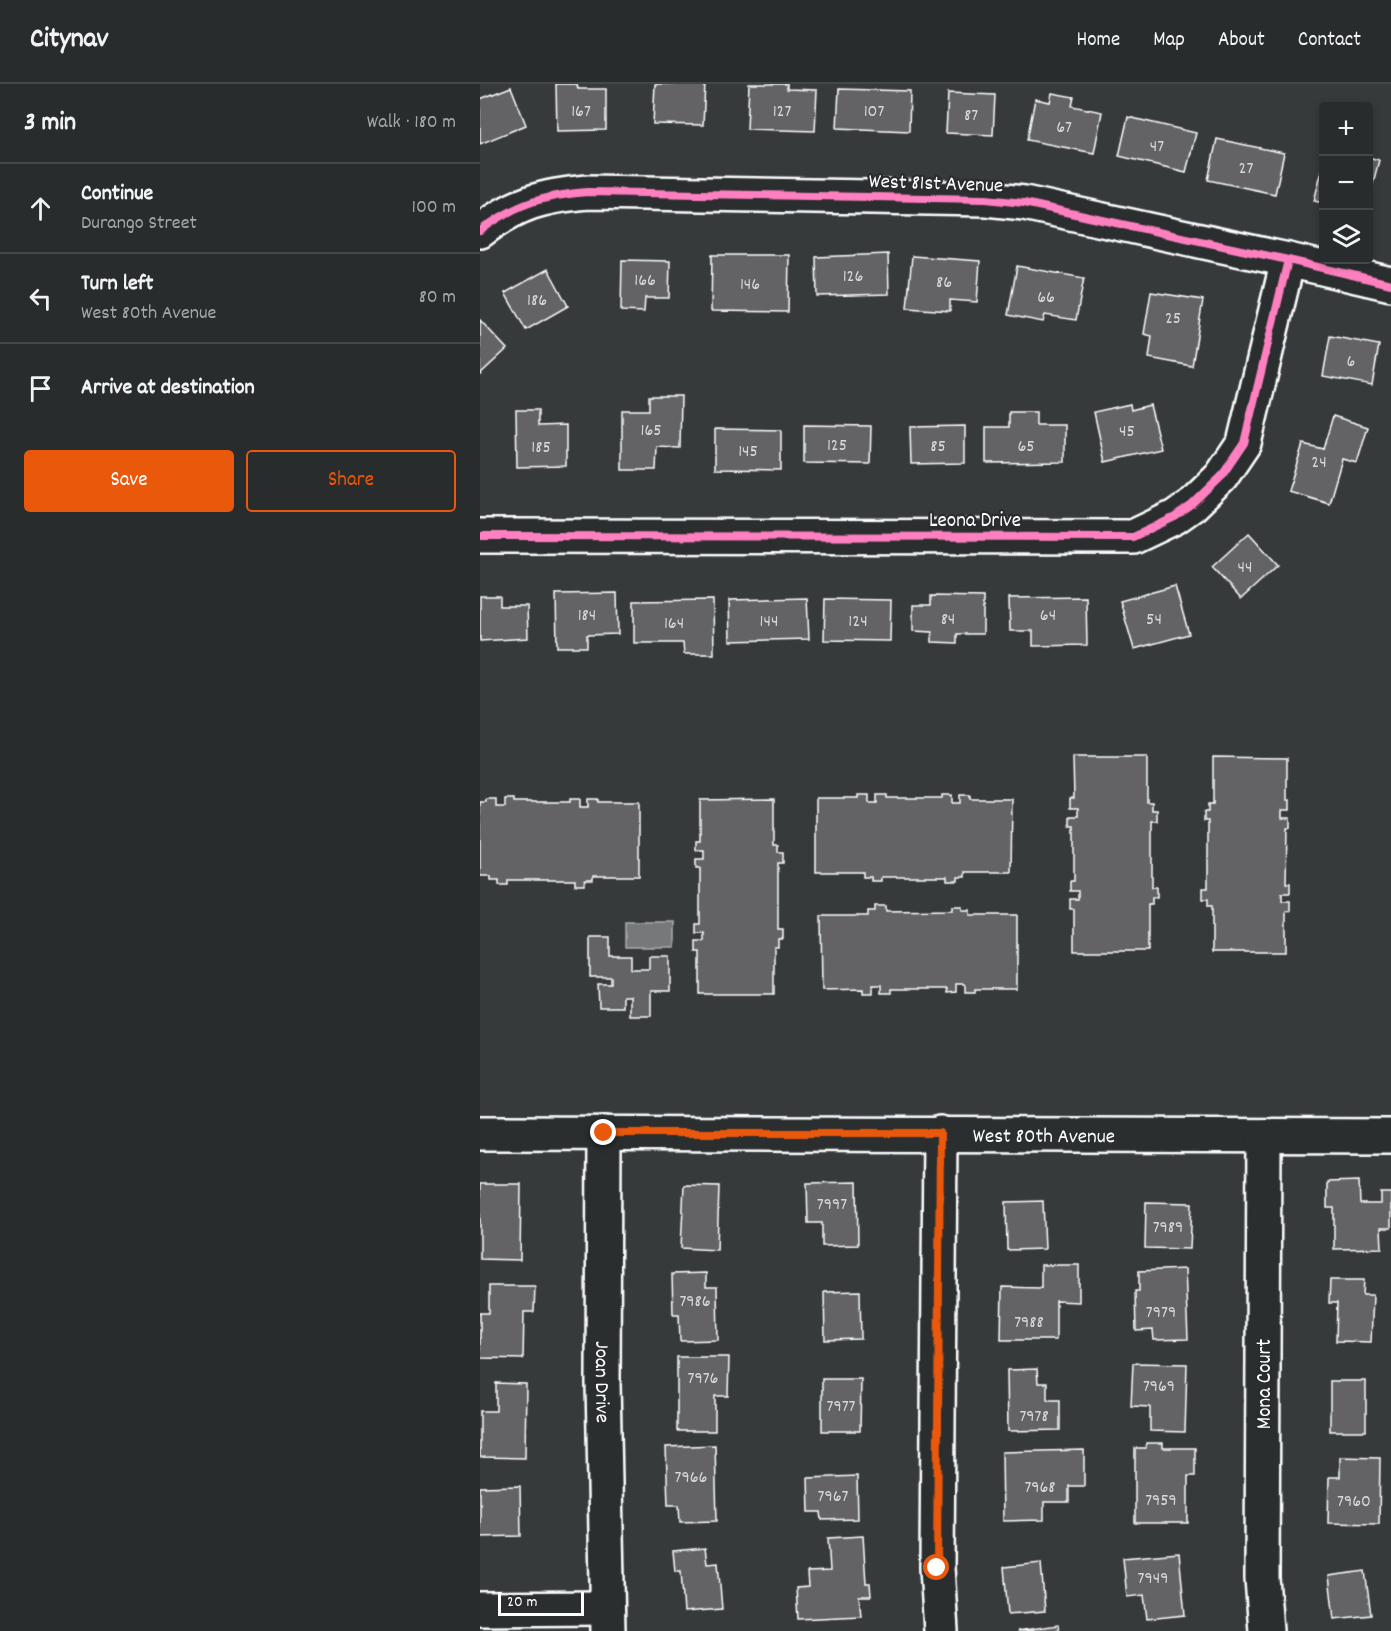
<!DOCTYPE html>
<html lang="en">
<head>
<meta charset="utf-8">
<style>
	:root { --surface:#292c2c; --page:#313434; --text:#f1f3f6; --muted:#a5a7a9; --line:#454848; --accent:#ea580c }
	body { margin:0; font-family:Dekko,sans-serif; background:var(--page); color:var(--text) }
	.controls { position:absolute; right:18px; top:18px; display:grid; overflow:hidden; border-radius:6px; box-shadow:0 3px 9px #0003 }
	.controls button { width:54px; height:54px; display:grid; place-items:center; padding:0; border:0; border-bottom:2px solid var(--line); background:var(--surface); color:var(--text); font:30px sans-serif }
	.scale { position:absolute; left:18px; bottom:15px; width:86px; box-sizing:border-box; padding-left:6px; border:3px solid #fff; border-top:0; font-size:16px; line-height:21px; white-space:nowrap; color:#fff; -webkit-text-stroke:4px #2a2d2e; paint-order:stroke }
	.stop { position:absolute; width:18px; height:18px; margin:-14px; border:4px solid #ea580c; border-radius:50%; background:#fff }
	.stop.end { background:#ea580c; border-color:#fff; box-shadow:0 2px 6px #0008 }
	.list { margin:0; padding:0; list-style:none }
	h2 { display:flex; justify-content:space-between; align-items:center; height:78px; margin:0; padding:0 24px; font-size:26px }
	h2 small { font-size:20px; font-weight:400; color:var(--muted) }
	.list li { display:grid; grid-template-columns:39px 1fr auto; gap:18px; align-items:center; box-sizing:border-box; height:90px; padding:0 24px; border-top:2px solid var(--line) }
	.list b { display:block; font-size:22px; white-space:nowrap }
	.list p { margin:0; font-size:20px; white-space:nowrap; color:var(--muted) }
	.list em { font-size:20px; font-style:normal; color:var(--muted) }
	.actions { display:flex; gap:12px; padding:18px 24px }
	.actions a { flex:1; padding:14px 0; border:2px solid var(--accent); border-radius:6px; text-align:center; font-size:21px; color:var(--accent) }
	.actions .main { background:var(--accent); color:#fff }
	.icon { flex:none; width:33px; height:33px; fill:none; stroke:currentColor; stroke-width:2; stroke-linecap:round; stroke-linejoin:round }
	.map { position:relative; flex:none; width:911px; height:1547px; overflow:hidden }
	header { display:flex; align-items:center; gap:36px; box-sizing:border-box; height:84px; padding:0 30px; background:var(--surface); border-bottom:2px solid var(--line) }
	header strong { font-size:28px }
	nav { display:flex; gap:33px; margin-inline-start:auto; font-size:21px }
	main { display:flex }
	aside { flex:1; background:var(--surface) }
	.map>svg:first-child { display:block }
</style>
</head>
<body>
<header>
<strong>Citynav</strong>
<nav><a>Home</a><a>Map</a><a>About</a><a>Contact</a></nav>
</header>
<main>
<aside>
<h2>3 min<small>Walk · 180 m</small></h2>
<ul class="list">
<li><svg class="icon" aria-label="ahead" viewBox="0 0 24 24"><path d="M12 20V5M6 11l6-6 6 6"/></svg><div><b>Continue</b><p>Durango Street</p></div><em>100 m</em></li>
<li><svg class="icon" aria-label="left" viewBox="0 0 24 24"><path d="M17 20v-9H6M10 6l-5 5 5 5"/></svg><div><b>Turn left</b><p>West 80th Avenue</p></div><em>80 m</em></li>
<li><svg class="icon" aria-label="arrive" viewBox="0 0 24 24"><path d="M6 21V4h12l-3 4 3 4H6"/></svg><div><b>Arrive at destination</b></div></li>
</ul>
<div class="actions"><a class="main">Save</a><a>Share</a></div>
</aside>
<div class="map">
<svg width="911" height="1547" viewBox="0 0 911 1547">
	<rect width="100%" height="100%" fill="#373a3b"/>
	<filter id="ink" filterUnits="userSpaceOnUse"><feTurbulence type="fractalNoise" baseFrequency=".0167" numOctaves="2"/><feDisplacementMap in="SourceGraphic" scale="12" xChannelSelector="R" yChannelSelector="G"/><feConvolveMatrix kernelMatrix="1 2 1 2 8 2 1 2 1" color-interpolation-filters="sRGB"/></filter>
	<g filter="url(#ink)">
		<!-- water -->
		<rect fill="#767879" stroke="#adaeaf" stroke-width="1.5" x="145" y="838" width="50" height="25"/>
		<!-- building -->
		<g fill="#636465" stroke="#fff" stroke-width="1.5">
			<path d="M76,0H97L98,5H126V46L77,47Z"/>
			<path d="M175,0H225L223,41L173,40Z"/>
			<path d="M269,0H307V5L337,6L335,47L267,45Z"/>
			<path d="M31,3L46,41L0,60V15Z"/>
			<path d="M359,5L430,7L429,47L357,44Z"/>
			<path d="M468,9L515,11L513,51L466,49Z"/>
			<path d="M572,9L594,13L592,22L622,28L614,69L547,56L555,15L570,18Z"/>
			<path d="M648,33L716,49L706,88L639,72Z"/>
			<path d="M737,55L804,69L795,110L728,96Z"/>
			<path d="M888,73L899,76L888,119Z"/>
			<path d="M844,78V119L834,117Z"/>
			<path d="M408,170L409,210L337,212L336,173Z"/>
			<path d="M232,171H309L308,228L231,227Z"/>
			<path d="M432,172L500,177L497,218L470,216V227L427,224Z"/>
			<path d="M142,176L190,177L189,214H165L164,228L141,227Z"/>
			<path d="M537,182L604,194L596,236L565,231L563,238L528,231Z"/>
			<path d="M68,185L88,222L46,246L25,209Z"/>
			<path d="M671,208L723,216L712,282L669,274L672,252L664,250Z"/>
			<path d="M0,236L27,265L0,290Z"/>
			<path d="M850,252L899,261L892,301L843,292Z"/>
			<path d="M169,312H201L200,364L177,363L176,386H142V326H169Z"/>
			<path d="M650,320L651,326L670,321L681,365L625,378L614,328Z"/>
			<path d="M36,326H58V342L86,341V382L37,383Z"/>
			<path d="M529,328H556V341H585V378L506,379V343H529Z"/>
			<path d="M853,332L888,343L877,379L862,375L849,419L808,407L823,360L843,365Z"/>
			<path d="M324,341L391,342L390,380L324,379Z"/>
			<path d="M485,342V379L431,380L430,343Z"/>
			<path d="M235,345L301,346V386L235,385Z"/>
			<path d="M769,449L798,481L761,515L732,483Z"/>
			<path d="M695,502L709,550L654,565L640,517Z"/>
			<path d="M137,509L138,550L107,551V563H77L76,510Z"/>
			<path d="M0,512H20V522H47L48,554L0,557Z"/>
			<path d="M451,512L503,513V550H477V559L452,558V548L433,547V521H451Z"/>
			<path d="M606,513L607,561L553,562V547H530L529,514Z"/>
			<path d="M327,514L329,555L250,557L249,516Z"/>
			<path d="M345,515L411,516L410,557L344,556Z"/>
			<path d="M233,516L234,570H204L203,559H154V517Z"/>
			<path d="M593,673H667V718H672V726H677V737H672V803H677V813H672V820H668V867H594V825H590V815H598V807H590V797H594V742H590V732H598V724H590V714H594Z"/>
			<path d="M733,673L807,674V716H810V726H802V734H810V744H807L806,799H810V809H802V817H810V827H806V868H732V822H728V815H723V804H728V737H724V728H728V720H733Z"/>
			<path d="M378,711H389V719H397V711H407V714H462V711H472V719H480V711H490V715H532L531,788H485V793H478V797H467V793H401V797H391V793H383V788H336V714H378Z"/>
			<path d="M6,715H16V723H25V715H34V718H90V715H100V723H108V715H118V718H159V792H113V796H105V801H95V796H28V801H19V796H11V792H0V718H6Z"/>
			<path d="M294,715V761H298V768H303V779H298V845H303V855H298V863H294V910H220V868H216V857H224V849H216V840H220V784H216V775H224V766H216V757H220V716Z"/>
			<path d="M395,822H406V827L472,826V822H482V826H490V831H537V905H495V908H485V900H476V908L467,909V905H411V909H401V901H393V909H383V905L342,906L341,832H388V827H395Z"/>
			<path d="M110,853H130V872H151V885H169V872H190V907H171V932H150V912H143V923H119L118,900H131V893H110Z"/>
			<path d="M879,1097L880,1120H901V1109H911V1144H901L902,1164L854,1165V1124H847V1098Z"/>
			<path d="M377,1098L378,1161L342,1162V1139H328L327,1099Z"/>
			<path d="M0,1100H41L40,1176L0,1175Z"/>
			<path d="M204,1101L239,1102L237,1166L201,1164Z"/>
			<path d="M563,1117L565,1165L527,1166L526,1118Z"/>
			<path d="M666,1118L712,1119L710,1165L665,1164Z"/>
			<path d="M561,1181H599V1218L576,1217V1256H521L522,1203L561,1204Z"/>
			<path d="M705,1185L708,1255L674,1256L673,1246L656,1247L655,1207H659V1187Z"/>
			<path d="M226,1189V1203H237L238,1256L200,1257L199,1230H193L192,1190Z"/>
			<path d="M850,1196H884L883,1211H893L891,1258L856,1257L857,1219H849Z"/>
			<path d="M9,1202H55L54,1228H44L43,1275L0,1274V1229H9Z"/>
			<path d="M380,1207L381,1255L345,1256L344,1208Z"/>
			<path d="M197,1273H249L248,1312H235V1347H197Z"/>
			<path d="M653,1279L707,1280L705,1348L670,1347V1323L651,1322Z"/>
			<path d="M557,1285L558,1299H567V1316H580V1346L528,1347L527,1286Z"/>
			<path d="M342,1295H381L380,1347H342Z"/>
			<rect x="850" y="1297" width="36" height="50"/>
			<path d="M16,1299L46,1300L45,1374L0,1373V1327H16Z"/>
			<path d="M666,1359H683V1364H715V1392H708V1439H655V1364H666Z"/>
			<path d="M235,1361L237,1437L200,1438L199,1421H188L186,1363Z"/>
			<path d="M604,1366V1402H589V1418H564V1436L523,1437L522,1368Z"/>
			<path d="M860,1373L900,1374L899,1440L848,1439L849,1393H860Z"/>
			<path d="M377,1392L378,1435L342,1436L341,1428H329L328,1394Z"/>
			<path d="M40,1402L41,1452L0,1453V1403Z"/>
			<path d="M383,1452L386,1499H390L391,1512H379L381,1532L318,1535L316,1504L328,1503L327,1488L350,1487L348,1454Z"/>
			<path d="M225,1464L227,1480L238,1479L242,1525L204,1528L201,1487H195L193,1467Z"/>
			<path d="M699,1469L705,1531L667,1535L664,1511L647,1513L643,1474Z"/>
			<path d="M561,1479L565,1527L528,1530L524,1483Z"/>
			<path d="M885,1487L891,1531L854,1535L849,1492Z"/>
			<path d="M578,1541L579,1547H537Z"/>
		</g>
		<g fill="none" stroke-linecap="round" stroke-linejoin="round">
			<!-- street casing -->
			<g stroke="#fff" stroke-width="38">
				<g id="street">
					<path d="M0,147C37,119 62,112 108,108L506,115L544,119L808,176L911,200"/>
					<path d="M0,452L653,453L695,433L712,421L741,393L764,359L808,176"/>
					<path id="s1" d="M0,1049L911,1052"/>
					<path id="s2" d="M124,1049L123,1299L128,1547"/>
					<path d="M460,1049L457,1484L461,1547"/>
					<path d="M784,1052L782,1494L786,1547"/>
					<path d="M0,1525L126,1524"/>
				</g>
			</g>
			<!-- street -->
			<use href="#street" stroke="#2a2d2e" stroke-width="33"/>
			<!-- cycleway casing -->
			<g stroke="#2a2d2e" stroke-width="11">
				<g id="cycleway">
					<path d="M0,147C37,119 62,112 108,108L506,115L544,119L808,176L911,200"/>
					<path d="M0,452L653,453L695,433L712,421L741,393L764,359L808,176"/>
				</g>
			</g>
			<!-- cycleway -->
			<use href="#cycleway" stroke="#ff80c0" stroke-width="8"/>
		</g>
	</g>
	<g fill="none" stroke-linecap="round" stroke-linejoin="round" filter="url(#ink)">
		<!-- route -->
		<path stroke="#ea580c" stroke-width="8" d="M124,1049H460L457,1484"/>
	</g>
	<g text-anchor="middle" stroke-width="4.5" stroke-linejoin="round" paint-order="stroke">
		<!-- number labels -->
		<g font-size="18" fill="#d8d8d8">
			<text x="101" y="32">167</text>
			<text x="302" y="32">127</text>
			<text x="394" y="32">107</text>
			<text x="491" y="36">87</text>
			<text x="584" y="48">67</text>
			<text x="677" y="67">47</text>
			<text x="766" y="89">27</text>
			<text x="373" y="197">126</text>
			<text x="165" y="201">166</text>
			<text x="464" y="203">86</text>
			<text x="270" y="205">146</text>
			<text x="566" y="218">66</text>
			<text x="57" y="221">186</text>
			<text x="693" y="239">25</text>
			<text x="871" y="282">6</text>
			<text x="171" y="351">165</text>
			<text x="647" y="352">45</text>
			<text x="357" y="366">125</text>
			<text x="458" y="367">85</text>
			<text x="546" y="367">65</text>
			<text x="61" y="368">185</text>
			<text x="268" y="372">145</text>
			<text x="839" y="383">24</text>
			<text x="765" y="488">44</text>
			<text x="107" y="536">184</text>
			<text x="568" y="536">64</text>
			<text x="468" y="540">84</text>
			<text x="674" y="540">54</text>
			<text x="289" y="542">144</text>
			<text x="378" y="542">124</text>
			<text x="194" y="544">164</text>
			<text x="352" y="1125">7997</text>
			<text x="688" y="1148">7989</text>
			<text x="215" y="1222">7986</text>
			<text x="681" y="1233">7979</text>
			<text x="549" y="1243">7988</text>
			<text x="223" y="1299">7976</text>
			<text x="679" y="1307">7969</text>
			<text x="361" y="1327">7977</text>
			<text x="554" y="1337">7978</text>
			<text x="211" y="1398">7966</text>
			<text x="560" y="1408">7968</text>
			<text x="353" y="1417">7967</text>
			<text x="681" y="1421">7959</text>
			<text x="874" y="1422">7960</text>
			<text x="673" y="1499">7949</text>
		</g>
		<!-- street labels -->
		<g font-size="21" fill="#fff" stroke="#2a2d2e">
			<text transform="translate(456 98) rotate(2)" y="7">West 81st Avenue</text>
			<text x="495" y="442">Leona Drive</text>
			<text dy="7" stroke="none"><textPath href="#s1" startOffset="564">West 80th Avenue</textPath></text>
			<text dy="7" stroke="none"><textPath href="#s2" startOffset="249">Joan Drive</textPath></text>
			<text transform="translate(783 1300) rotate(-90)" y="7">Mona Court</text>
		</g>
	</g>
</svg>
<div class="controls">
<button>+</button>
<button>−</button>
<button><svg class="icon" aria-label="layers" viewBox="0 0 24 24"><path d="M12 4l9 5-9 5-9-5zM3 14l9 5 9-5"/></svg></button>
</div>
<div class="scale">20 m</div>
<div class="stop" style="left:457px;top:1484px"></div>
<div class="stop end" style="left:124px;top:1049px"></div>
</div>
</main>
</body>
</html>
